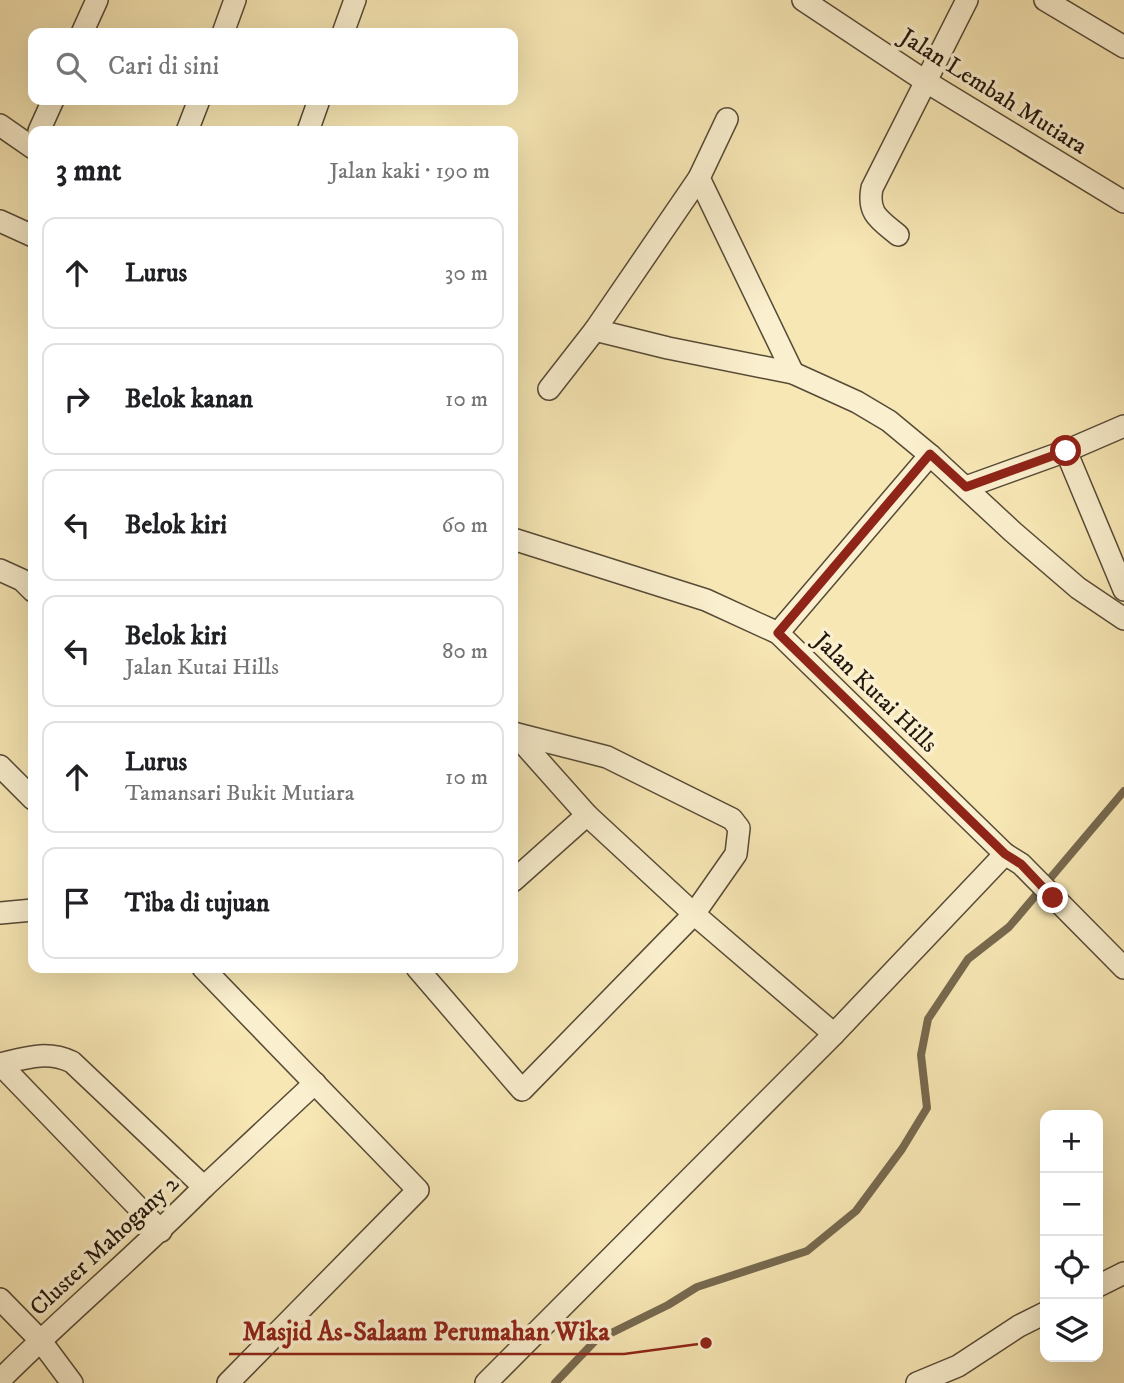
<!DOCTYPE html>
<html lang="id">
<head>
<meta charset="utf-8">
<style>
	:root { --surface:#fff; --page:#f6f6f6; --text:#202124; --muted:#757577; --line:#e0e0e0 }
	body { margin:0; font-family:"IM FELL DW Pica",serif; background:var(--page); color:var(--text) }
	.controls { position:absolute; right:21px; bottom:21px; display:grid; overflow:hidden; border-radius:14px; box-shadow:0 7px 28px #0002 }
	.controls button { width:63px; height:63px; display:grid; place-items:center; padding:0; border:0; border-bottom:2px solid var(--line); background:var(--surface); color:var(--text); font:35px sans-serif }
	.stop { position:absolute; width:21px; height:21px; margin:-16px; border:5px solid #8f2418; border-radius:50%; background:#fff }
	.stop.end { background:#8f2418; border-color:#fff; box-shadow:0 2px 7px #0008 }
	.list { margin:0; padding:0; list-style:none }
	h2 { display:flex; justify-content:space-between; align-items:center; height:91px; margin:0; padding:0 28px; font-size:30px }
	h2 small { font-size:23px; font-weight:400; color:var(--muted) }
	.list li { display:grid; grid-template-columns:46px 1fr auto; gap:21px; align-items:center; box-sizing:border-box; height:112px; margin:0 14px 14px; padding:0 14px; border:2px solid var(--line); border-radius:14px }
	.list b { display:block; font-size:26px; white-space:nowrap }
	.list p { margin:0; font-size:23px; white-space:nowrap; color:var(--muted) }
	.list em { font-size:23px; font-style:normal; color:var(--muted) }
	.icon { flex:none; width:38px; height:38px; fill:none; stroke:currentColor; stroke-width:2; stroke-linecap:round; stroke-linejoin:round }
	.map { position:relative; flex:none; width:1124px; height:1383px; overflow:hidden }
	.search { position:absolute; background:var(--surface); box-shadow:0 7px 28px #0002; left:28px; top:28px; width:490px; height:77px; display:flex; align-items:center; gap:18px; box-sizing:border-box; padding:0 24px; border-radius:14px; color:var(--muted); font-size:26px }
	.panel { position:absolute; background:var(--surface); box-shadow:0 7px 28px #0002; left:28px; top:126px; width:490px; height:847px; border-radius:14px }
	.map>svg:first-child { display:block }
</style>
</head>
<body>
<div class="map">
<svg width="1124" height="1383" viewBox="0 0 1124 1383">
	<rect width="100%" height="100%" fill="#f7e7b4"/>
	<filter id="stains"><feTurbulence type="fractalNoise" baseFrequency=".00286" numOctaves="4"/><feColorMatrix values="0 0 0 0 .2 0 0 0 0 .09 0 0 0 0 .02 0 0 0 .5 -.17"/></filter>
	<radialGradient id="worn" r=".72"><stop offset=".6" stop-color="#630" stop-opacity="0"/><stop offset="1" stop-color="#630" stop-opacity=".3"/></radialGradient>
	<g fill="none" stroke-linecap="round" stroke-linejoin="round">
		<!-- stream -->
		<path stroke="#77694f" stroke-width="8" d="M555,1383L595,1341L668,1305L697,1287L807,1251L856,1211L902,1149L927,1108L921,1055L928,1019L968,959L1009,927L1124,791"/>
		<!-- street casing -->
		<g stroke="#574b37" stroke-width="24">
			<g id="street">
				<path d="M803,0L925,81L1124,202"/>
				<path d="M1045,0L1124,47"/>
				<path d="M82,33L97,0"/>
				<path d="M223,33L235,0"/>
				<path d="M343,33L355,0"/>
				<path d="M0,125L33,148"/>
				<path d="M39,131L53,100"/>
				<path d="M187,131L199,100"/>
				<path d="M308,131L319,100"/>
				<path d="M699,178L793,373"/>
				<path d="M0,221L33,236"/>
				<path d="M898,235C880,220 867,214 872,188L967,0"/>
				<path d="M595,330L668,348L793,373L857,402L889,421L930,455L1013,532L1078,588L1124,619"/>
				<path d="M549,389L595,330L699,178L727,119"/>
				<path d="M1066,451L1124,590"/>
				<path d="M966,487L1066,451L1124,426"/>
				<path d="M513,539L706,600L778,633L1005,854L1021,864L1124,968"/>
				<path d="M0,570L22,580L33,591"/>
				<path d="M778,633L930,455"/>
				<path d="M513,733L607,757L732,819L739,828L736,854L694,914L834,1034"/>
				<path d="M0,766L33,799"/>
				<path d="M513,881L587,815"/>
				<path d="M0,913L33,910"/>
				<path d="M203,968L418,1190L228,1383"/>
				<path d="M417,968L522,1090L694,914L587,815L514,733"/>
				<path d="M0,1064C25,1058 47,1050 72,1062L204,1187L315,1083"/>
				<path d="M0,1064L161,1231"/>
				<path d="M1098,1286L1124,1273"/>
				<path d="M0,1299L40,1340L72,1383"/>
				<path d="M0,1380C66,1314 138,1254 204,1187"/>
				<path d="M486,1383L834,1034L1005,854"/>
				<path d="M917,1383L958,1366L1019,1326L1045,1313"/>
			</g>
		</g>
		<!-- street -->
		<use href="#street" stroke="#faefce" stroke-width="21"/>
	</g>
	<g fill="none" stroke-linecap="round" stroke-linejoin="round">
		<!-- route -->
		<path stroke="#8f2418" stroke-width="9" d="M1053,898L1021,864L1005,854L778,633L930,454L966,487L1066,451"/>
	</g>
	<g text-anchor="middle" stroke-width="7" stroke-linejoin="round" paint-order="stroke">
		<!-- street labels -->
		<g font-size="24" fill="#22170d" stroke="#faefce">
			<text transform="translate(994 91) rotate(32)" y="8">Jalan Lembah Mutiara</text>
			<text transform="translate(876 692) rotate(44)" y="8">Jalan Kutai Hills</text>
			<text transform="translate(104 1245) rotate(-43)" y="8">Cluster Mahogany 2</text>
		</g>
	</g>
	<!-- callouts -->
	<path fill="none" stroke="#8f2418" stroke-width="2.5" d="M706 1343L624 1354H229"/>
	<circle fill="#8f2418" stroke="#faefce" stroke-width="2.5" cx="706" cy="1343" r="7"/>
	<g font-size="26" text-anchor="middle" font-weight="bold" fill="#8f2418" stroke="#faefce" stroke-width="7" stroke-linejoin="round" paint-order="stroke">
		<text x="426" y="1340">Masjid As-Salaam Perumahan Wika</text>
	</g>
	<rect width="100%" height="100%" filter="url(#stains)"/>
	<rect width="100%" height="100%" fill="url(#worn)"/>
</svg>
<div class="controls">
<button>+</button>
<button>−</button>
<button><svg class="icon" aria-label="locate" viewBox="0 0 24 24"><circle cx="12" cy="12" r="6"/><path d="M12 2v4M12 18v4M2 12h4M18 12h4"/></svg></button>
<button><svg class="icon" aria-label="layers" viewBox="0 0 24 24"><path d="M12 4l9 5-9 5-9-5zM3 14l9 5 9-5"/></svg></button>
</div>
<div class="stop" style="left:1066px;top:451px"></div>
<div class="stop end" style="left:1053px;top:898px"></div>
<div class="search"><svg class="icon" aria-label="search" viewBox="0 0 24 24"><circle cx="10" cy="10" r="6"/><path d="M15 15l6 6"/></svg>Cari di sini</div>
<section class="panel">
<h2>3 mnt<small>Jalan kaki · 190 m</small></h2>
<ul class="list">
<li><svg class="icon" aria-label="ahead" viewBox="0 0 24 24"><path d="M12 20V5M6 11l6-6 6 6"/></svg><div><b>Lurus</b></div><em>30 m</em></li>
<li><svg class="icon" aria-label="right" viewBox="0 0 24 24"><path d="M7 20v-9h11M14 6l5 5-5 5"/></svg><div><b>Belok kanan</b></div><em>10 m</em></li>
<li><svg class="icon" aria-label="left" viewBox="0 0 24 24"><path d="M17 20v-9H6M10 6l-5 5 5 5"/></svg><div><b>Belok kiri</b></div><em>60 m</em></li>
<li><svg class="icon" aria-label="left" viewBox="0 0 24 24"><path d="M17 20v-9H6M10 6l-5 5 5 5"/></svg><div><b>Belok kiri</b><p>Jalan Kutai Hills</p></div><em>80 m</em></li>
<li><svg class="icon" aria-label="ahead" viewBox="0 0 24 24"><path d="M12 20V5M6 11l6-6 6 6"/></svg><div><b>Lurus</b><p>Tamansari Bukit Mutiara</p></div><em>10 m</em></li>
<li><svg class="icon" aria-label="arrive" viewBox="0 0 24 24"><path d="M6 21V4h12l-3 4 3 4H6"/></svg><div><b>Tiba di tujuan</b></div></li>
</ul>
</section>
</div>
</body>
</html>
